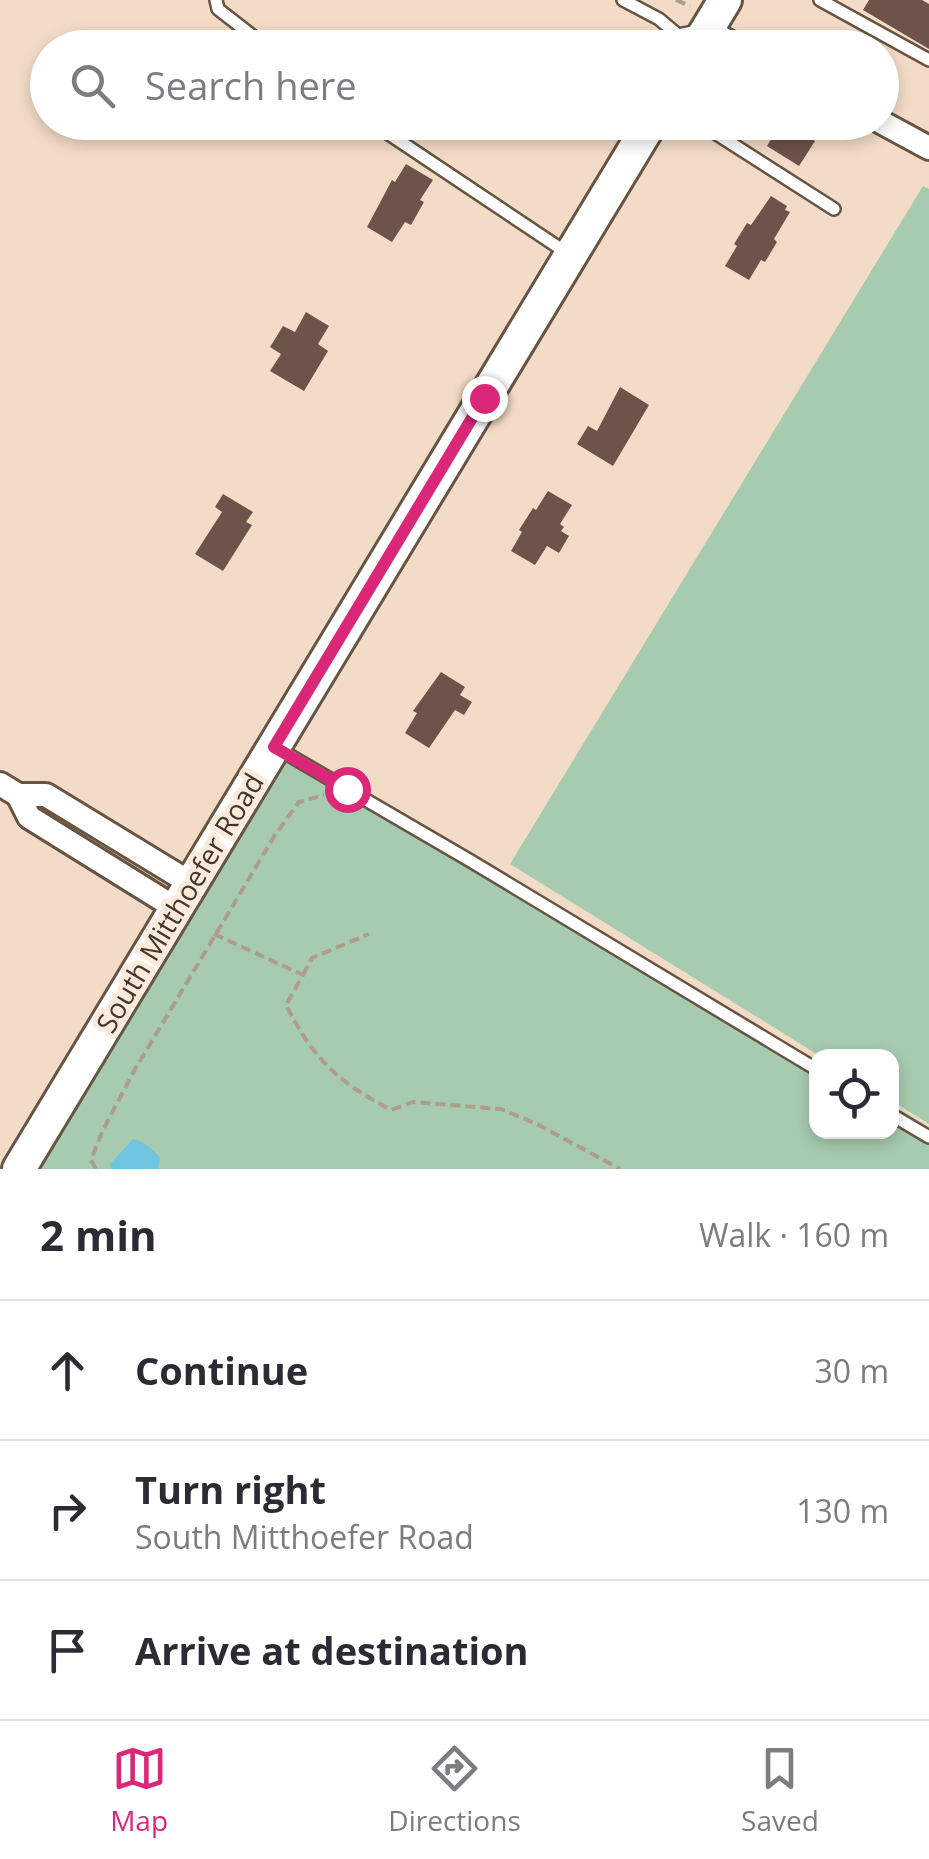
<!DOCTYPE html>
<html lang="en">
<head>
<meta charset="utf-8">
<style>
	:root { --surface:#fff; --page:#f2f2f3; --text:#2b2b33; --muted:#7c7c81; --line:#e1e1e2; --accent:#db2777 }
	body { margin:0; font-family:"Open Sans",sans-serif; background:var(--page); color:var(--text) }
	.controls { position:absolute; right:30px; bottom:30px; display:grid; overflow:hidden; border-radius:20px; box-shadow:0 5px 15px #0003 }
	.controls button { width:90px; height:90px; display:grid; place-items:center; padding:0; border:0; border-bottom:2px solid var(--line); background:var(--surface); color:var(--text); font:50px sans-serif }
	.stop { position:absolute; width:30px; height:30px; margin:-22px; border:8px solid #db2777; border-radius:50%; background:#fff }
	.stop.end { background:#db2777; border-color:#fff; box-shadow:0 2px 10px #0008 }
	.list { margin:0; padding:0; list-style:none }
	h2 { display:flex; justify-content:space-between; align-items:center; height:130px; margin:0; padding:0 40px; font-size:42px }
	h2 small { font-size:32px; font-weight:400; color:var(--muted) }
	.list li { display:grid; grid-template-columns:65px 1fr auto; gap:30px; align-items:center; box-sizing:border-box; height:140px; padding:0 40px; border-top:2px solid var(--line) }
	.list b { display:block; font-size:38px; white-space:nowrap }
	.list p { margin:0; font-size:32px; white-space:nowrap; color:var(--muted) }
	.list em { font-size:32px; font-style:normal; color:var(--muted) }
	.icon { flex:none; width:55px; height:55px; fill:none; stroke:currentColor; stroke-width:2; stroke-linecap:round; stroke-linejoin:round }
	.map { position:relative; flex:none; width:929px; height:1169px; overflow:hidden }
	.search { position:absolute; background:var(--surface); box-shadow:0 5px 15px #0003; left:30px; right:30px; top:30px; height:110px; display:flex; align-items:center; gap:25px; box-sizing:border-box; padding:0 35px; border-radius:55px; color:var(--muted); font-size:38px }
	.sheet { height:550px; background:var(--surface) }
	nav { display:flex; justify-content:space-around; align-items:center; box-sizing:border-box; height:140px; border-top:2px solid var(--line); background:var(--surface); font-size:28px; color:var(--muted) }
	nav a { display:grid; justify-items:center; gap:5px }
	nav .on { color:var(--accent) }
	.map>svg:first-child { display:block }
</style>
</head>
<body>
<div class="map">
<svg width="929" height="1169" viewBox="0 0 929 1169">
	<rect width="100%" height="100%" fill="#f3dcc7"/>
	<!-- green -->
	<g fill="#a6cbaf">
		<path d="M923,186L929,189V1124L892,1101V1056H820L510,864Z"/>
		<path d="M274,747L816,1062V1132H892V1105L929,1127V1169H19Z"/>
	</g>
	<!-- water -->
	<path fill="#6fc5df" d="M133,1139C145,1142 152,1148 160,1158L158,1169H111L110,1164Z"/>
	<!-- building -->
	<g fill="#6d544a">
		<path d="M869,0H922L929,4V49L863,10Z"/>
		<path d="M781,122H786L815,141L799,166L767,146Z"/>
		<path d="M406,164L433,180L420,200L424,202L411,225L405,222L392,242L367,227L392,180L395,182Z"/>
		<path d="M771,196L787,206L785,210L790,212L774,239L777,242L765,262L761,260L749,280L725,266L737,246L734,244L747,223L751,225Z"/>
		<path d="M306,312L329,326L318,344L328,351L304,391L270,371L281,354L270,347L283,326L295,332Z"/>
		<path d="M620,387L649,405L613,466L577,444L588,426L597,431Z"/>
		<path d="M548,491L572,505L560,524L564,527L561,531L569,536L559,553L547,546L535,565L511,551L522,532L519,530L533,508L536,510Z"/>
		<path d="M223,494L253,512L246,522L252,525L223,571L195,554L222,512L215,507Z"/>
		<path d="M441,672L465,687L460,695L472,702L464,715L455,710L429,748L405,733L417,713L413,711Z"/>
	</g>
	<g fill="none" stroke-linecap="round" stroke-linejoin="round">
		<!-- service casing -->
		<g stroke="#675442" stroke-width="16">
			<g id="service">
				<path d="M216,0L218,9L268,48"/>
				<path d="M623,0L659,19L678,35L698,31"/>
				<path d="M820,0L929,60"/>
				<path d="M371,122L567,253"/>
				<path d="M698,122L834,209"/>
				<path d="M275,747L469,860L816,1069"/>
				<path d="M892,1115L929,1137"/>
			</g>
		</g>
		<!-- minor casing -->
		<g stroke="#675442" stroke-width="28">
			<g id="minor">
				<path d="M707,30L740,48"/>
				<path d="M881,122L929,148"/>
				<path d="M0,784L18,795H46L192,884"/>
				<path d="M18,795L29,817L177,909"/>
			</g>
		</g>
		<!-- secondary casing -->
		<g stroke="#675442" stroke-width="38">
			<g id="secondary">
				<path d="M696,48L725,0"/>
				<path d="M19,1169L651,122"/>
			</g>
		</g>
		<!-- path -->
		<g stroke="#ae9d8d" stroke-width="4" stroke-dasharray="10 5" stroke-linecap="butt">
			<path d="M676,0L690,6"/>
			<path d="M758,38L776,48"/>
			<path d="M214,934L303,975L286,1005C314,1060 337,1081 391,1110L413,1102L501,1109L537,1124L620,1169"/>
			<path d="M303,975L312,958L369,934"/>
			<path d="M96,1169L91,1160L102,1132L134,1071L275,835L299,802L324,795"/>
		</g>
		<!-- service -->
		<use href="#service" stroke="#fff" stroke-width="11"/>
		<!-- minor -->
		<use href="#minor" stroke="#fff" stroke-width="22"/>
		<!-- secondary -->
		<use href="#secondary" stroke="#fff" stroke-width="32"/>
	</g>
	<g fill="none" stroke-linecap="round" stroke-linejoin="round">
		<!-- route -->
		<path stroke="#db2777" stroke-width="12" d="M347,789L274,747L484,398"/>
	</g>
	<g text-anchor="middle" stroke-width="10" stroke-linejoin="round" paint-order="stroke">
		<!-- street labels -->
		<g font-size="28" fill="#413830" stroke="#fceada">
			<text transform="translate(180 903) rotate(-59)" y="10">South Mitthoefer Road</text>
		</g>
	</g>
</svg>
<div class="controls">
<button><svg class="icon" aria-label="locate" viewBox="0 0 24 24"><circle cx="12" cy="12" r="6"/><path d="M12 2v4M12 18v4M2 12h4M18 12h4"/></svg></button>
</div>
<div class="stop" style="left:347px;top:789px"></div>
<div class="stop end" style="left:484px;top:398px"></div>
<div class="search"><svg class="icon" aria-label="search" viewBox="0 0 24 24"><circle cx="10" cy="10" r="6"/><path d="M15 15l6 6"/></svg>Search here</div>
</div>
<section class="sheet">
<h2>2 min<small>Walk · 160 m</small></h2>
<ul class="list">
<li><svg class="icon" aria-label="ahead" viewBox="0 0 24 24"><path d="M12 20V5M6 11l6-6 6 6"/></svg><div><b>Continue</b></div><em>30 m</em></li>
<li><svg class="icon" aria-label="right" viewBox="0 0 24 24"><path d="M7 20v-9h11M14 6l5 5-5 5"/></svg><div><b>Turn right</b><p>South Mitthoefer Road</p></div><em>130 m</em></li>
<li><svg class="icon" aria-label="arrive" viewBox="0 0 24 24"><path d="M6 21V4h12l-3 4 3 4H6"/></svg><div><b>Arrive at destination</b></div></li>
</ul>
</section>
<nav>
<a class="on"><svg class="icon" aria-label="map" viewBox="0 0 24 24"><path d="M3 6l6-2 6 2 6-2v14l-6 2-6-2-6 2zM9 4v14M15 6v14"/></svg>Map</a>
<a><svg class="icon" aria-label="directions" viewBox="0 0 24 24"><path d="M12 3l9 9-9 9-9-9zM9 14v-3h6M13 9l2 2-2 2"/></svg>Directions</a>
<a><svg class="icon" aria-label="saved" viewBox="0 0 24 24"><path d="M7 4h10v16l-5-4-5 4z"/></svg>Saved</a>
</nav>
</body>
</html>
